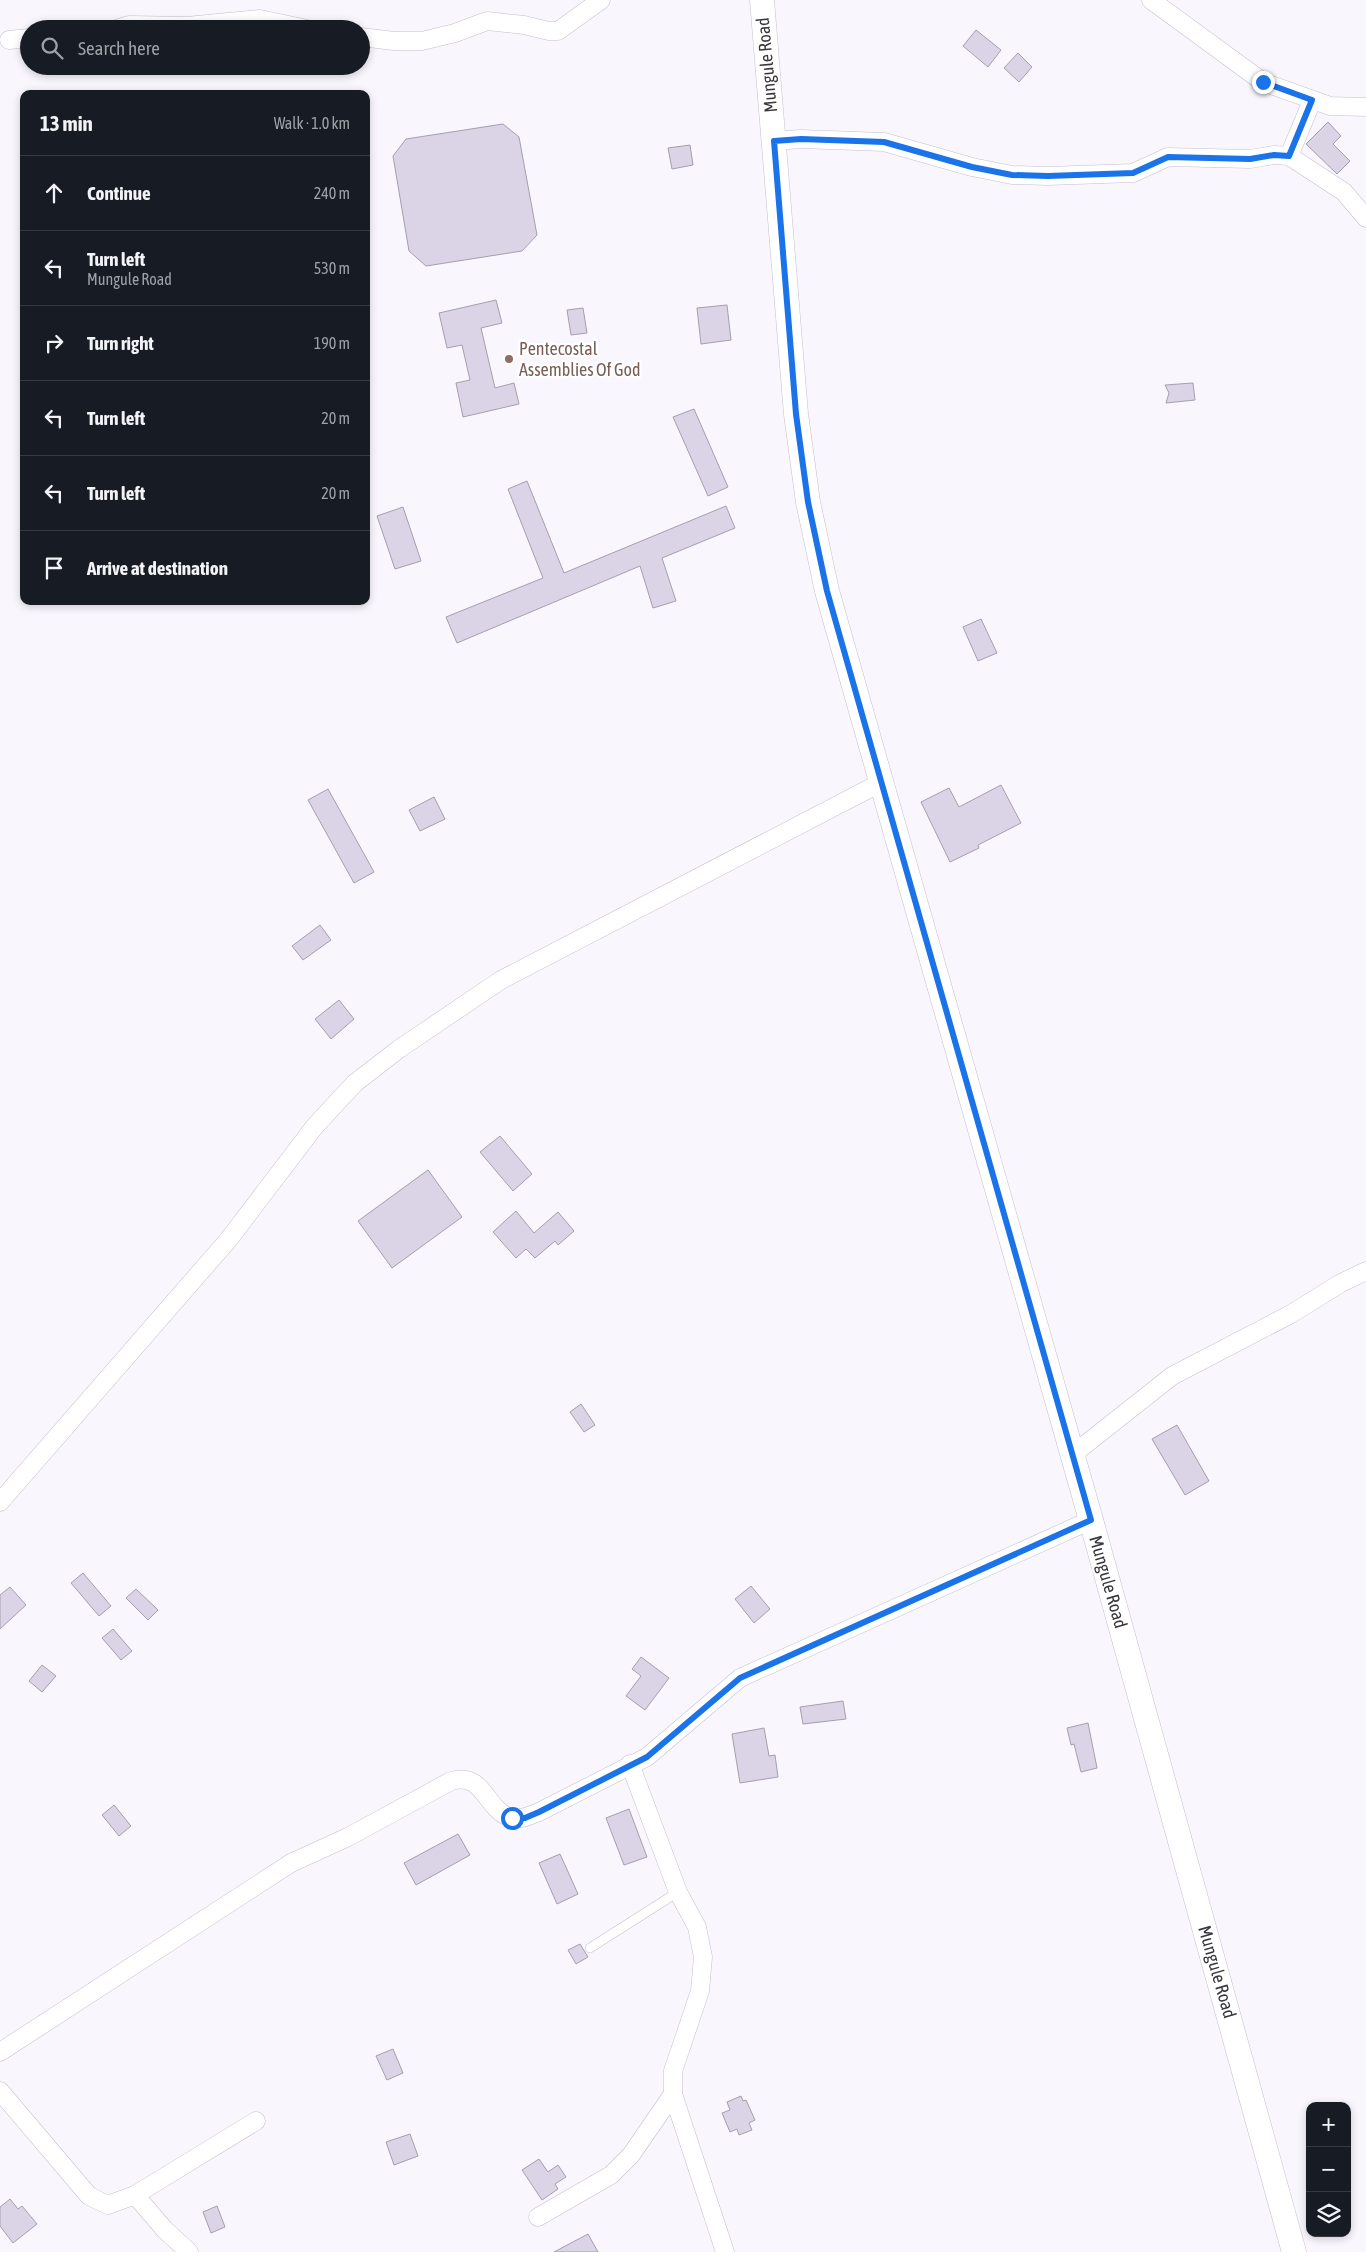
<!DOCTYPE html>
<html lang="en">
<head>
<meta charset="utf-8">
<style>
	:root { --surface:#171b24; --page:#242831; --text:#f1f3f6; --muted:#9ea1a6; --line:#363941 }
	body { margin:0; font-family:"Asap Condensed",sans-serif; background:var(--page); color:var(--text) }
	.controls { position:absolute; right:15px; bottom:15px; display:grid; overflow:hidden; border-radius:10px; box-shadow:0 2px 8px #0003 }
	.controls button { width:45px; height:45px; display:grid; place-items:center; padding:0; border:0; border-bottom:1px solid var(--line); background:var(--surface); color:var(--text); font:25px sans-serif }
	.stop { position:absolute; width:15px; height:15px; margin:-11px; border:4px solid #1a73e8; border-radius:50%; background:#fff }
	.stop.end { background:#1a73e8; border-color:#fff; box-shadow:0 1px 5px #0008 }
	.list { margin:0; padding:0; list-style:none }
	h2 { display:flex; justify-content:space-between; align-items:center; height:65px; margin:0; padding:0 20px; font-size:21px }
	h2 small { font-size:16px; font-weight:400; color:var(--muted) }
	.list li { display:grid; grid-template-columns:32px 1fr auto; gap:15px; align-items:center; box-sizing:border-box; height:75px; padding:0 20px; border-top:1px solid var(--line) }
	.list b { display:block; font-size:19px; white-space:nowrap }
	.list p { margin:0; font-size:16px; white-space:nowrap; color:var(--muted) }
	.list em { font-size:16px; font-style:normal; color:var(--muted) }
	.icon { flex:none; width:28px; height:28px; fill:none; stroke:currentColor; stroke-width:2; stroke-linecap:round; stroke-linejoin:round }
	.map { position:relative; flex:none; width:1366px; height:2252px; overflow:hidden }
	.search { position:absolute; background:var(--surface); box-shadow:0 2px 8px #0003; left:20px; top:20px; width:350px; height:55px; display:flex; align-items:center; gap:12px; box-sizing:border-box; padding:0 18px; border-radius:28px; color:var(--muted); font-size:19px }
	.panel { position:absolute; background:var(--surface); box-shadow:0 2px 8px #0003; left:20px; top:90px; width:350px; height:515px; border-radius:10px }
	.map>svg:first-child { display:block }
</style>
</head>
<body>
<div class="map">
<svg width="1366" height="2252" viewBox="0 0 1366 2252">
	<rect width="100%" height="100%" fill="#f9f6fd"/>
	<!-- building -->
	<g fill="#dbd4e6" stroke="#a59eae">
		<path d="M976,30L1001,50L988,67L963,46Z"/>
		<path d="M1018,53L1032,67L1019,82L1004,68Z"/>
		<path d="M1328,122L1341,136L1333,144L1350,161L1337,174L1306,144Z"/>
		<path d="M503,124L519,137L537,235L522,251L426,266L409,251L393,156L406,139Z"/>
		<path d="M690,145L693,165L672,169L668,148Z"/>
		<path d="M496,300L502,323L481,328L495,388L514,383L519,404L463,417L456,383L470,380L462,345L447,348L439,313Z"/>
		<path d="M727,305L731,340L701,344L697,308Z"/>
		<path d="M583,308L587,333L571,335L567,310Z"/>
		<path d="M1193,383L1195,400L1166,403L1169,393L1165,385Z"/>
		<path d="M694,409L728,487L708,496L673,417Z"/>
		<path d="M527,481L564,573L726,506L735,528L662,558L676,601L653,608L640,566L457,643L446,617L543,578L508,489Z"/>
		<path d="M403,507L421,561L395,569L377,516Z"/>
		<path d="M981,619L997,653L978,661L963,627Z"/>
		<path d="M1001,785L1021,823L978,845L979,848L950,862L921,802L949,788L959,807Z"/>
		<path d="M328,789L374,872L354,883L308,800Z"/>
		<path d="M434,797L445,819L420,831L409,810Z"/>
		<path d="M320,925L331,940L303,960L292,946Z"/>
		<path d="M339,1000L354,1019L331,1039L315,1019Z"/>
		<path d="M500,1136L532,1174L513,1191L480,1152Z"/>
		<path d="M428,1170L462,1217L392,1268L358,1221Z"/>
		<path d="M516,1211L534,1233L558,1212L574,1231L558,1245L555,1241L535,1258L526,1249L516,1258L493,1232Z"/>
		<path d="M581,1404L595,1425L584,1432L570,1412Z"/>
		<path d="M1177,1425L1209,1481L1185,1495L1152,1439Z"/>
		<path d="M83,1573L111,1606L99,1616L71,1583Z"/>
		<path d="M751,1586L770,1609L754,1623L735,1599Z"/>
		<path d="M10,1587L26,1605L0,1629V1595Z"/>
		<path d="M136,1589L158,1610L148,1620L126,1598Z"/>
		<path d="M113,1629L132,1651L121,1660L102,1638Z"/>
		<path d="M641,1657L669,1678L645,1710L626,1696L641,1676L632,1669Z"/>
		<path d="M42,1665L56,1676L42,1692L29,1681Z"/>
		<path d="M843,1701L846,1719L803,1724L800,1707Z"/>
		<path d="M1088,1723L1097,1768L1081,1772L1074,1744L1071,1745L1067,1728Z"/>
		<path d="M764,1728L769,1756L775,1755L778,1777L740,1783L732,1734Z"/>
		<path d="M114,1805L131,1826L119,1836L102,1815Z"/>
		<path d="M629,1809L647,1857L624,1865L606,1818Z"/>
		<path d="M458,1834L470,1855L416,1885L404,1863Z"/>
		<path d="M560,1854L578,1894L557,1904L539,1863Z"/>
		<path d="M580,1944L588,1957L576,1964L568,1950Z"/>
		<path d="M393,2049L403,2073L387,2080L376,2056Z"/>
		<path d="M741,2096L743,2101L746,2100L755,2120L749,2123L752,2130L739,2135L737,2129L730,2132L722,2113L730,2110L727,2102Z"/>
		<path d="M410,2134L418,2156L394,2165L386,2142Z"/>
		<path d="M539,2159L548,2172L558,2165L566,2177L555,2184L558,2189L542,2200L522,2170Z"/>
		<path d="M10,2199L18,2209L22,2206L37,2224L13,2243L0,2226V2207Z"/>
		<path d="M217,2206L225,2227L211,2233L203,2212Z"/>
		<path d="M588,2234L598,2252H554Z"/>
	</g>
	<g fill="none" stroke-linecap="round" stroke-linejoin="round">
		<!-- lane casing -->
		<g stroke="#c6bfd0" stroke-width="10">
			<path id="lane" d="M590,1948L678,1892"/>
		</g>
		<!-- street casing -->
		<g stroke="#c6bfd0" stroke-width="19">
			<g id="street">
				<path d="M1151,0L1263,82L1330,106L1366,107"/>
				<path d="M116,29L129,25L187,26L260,19L307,29"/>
				<path d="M361,37L394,41H422L455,33L487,21L524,25L549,31H558L601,0"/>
				<path d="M9,40L29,38"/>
				<path d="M774,141L801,139L884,142L972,167L1012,175L1048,176L1133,173L1168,157L1250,159L1274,155L1289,156L1344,192L1366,218"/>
				<path d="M1289,156L1312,101"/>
				<path d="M1072,1455L1172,1376L1291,1314L1341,1283L1366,1271"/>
				<path d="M0,1502L229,1239L315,1126L355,1083L399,1049L501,980L882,782"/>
				<path d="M630,1764L678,1892L697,1927L703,1957L700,1991L673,2071V2094L725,2252"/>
				<path d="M0,2052L291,1863L348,1837L451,1781C485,1771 485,1811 512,1818C521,1820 531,1815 539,1812L647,1757L740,1678L1091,1520"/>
				<path d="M0,2091L89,2196L108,2205L135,2195L256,2121"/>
				<path d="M135,2195L165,2230L189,2252"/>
				<path d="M538,2217L611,2175L631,2155L673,2094"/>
			</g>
		</g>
		<!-- secondary casing -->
		<g stroke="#c6bfd0" stroke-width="25">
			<path id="secondary" d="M762,0L796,414L808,502L827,591L1091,1520L1294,2252"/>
		</g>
		<!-- lane -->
		<use href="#lane" stroke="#fff" stroke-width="9"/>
		<!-- street -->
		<use href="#street" stroke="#fff" stroke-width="18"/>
		<!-- secondary -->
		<use href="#secondary" stroke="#fff" stroke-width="24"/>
	</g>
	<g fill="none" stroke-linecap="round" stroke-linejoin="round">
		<!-- route -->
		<path stroke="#1a73e8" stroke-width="6" d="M512,1818H525L539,1812L647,1757L740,1678L1091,1520L827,591L808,502L796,414L774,141L801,139L884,142L972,167L1012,175L1048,176L1133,173L1168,157L1250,159L1274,155L1289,156L1312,100L1263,82"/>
	</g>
	<!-- markers -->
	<circle fill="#8d6e63" stroke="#fff" stroke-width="2" cx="509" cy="359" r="5"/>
	<g text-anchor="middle" stroke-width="4.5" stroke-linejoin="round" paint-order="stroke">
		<!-- street labels -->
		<g font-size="18" fill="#3a373e" stroke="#fff">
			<text transform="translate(767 65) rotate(-95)" y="6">Mungule Road</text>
			<text transform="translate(1108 1582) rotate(74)" y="6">Mungule Road</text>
			<text transform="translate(1217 1972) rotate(74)" y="6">Mungule Road</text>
		</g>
		<!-- education labels -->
		<g font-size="18" fill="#785e54" stroke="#fff" text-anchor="start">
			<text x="519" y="355">Pentecostal<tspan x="519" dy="21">Assemblies Of God</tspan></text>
		</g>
	</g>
</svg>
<div class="controls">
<button>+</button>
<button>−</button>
<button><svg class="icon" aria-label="layers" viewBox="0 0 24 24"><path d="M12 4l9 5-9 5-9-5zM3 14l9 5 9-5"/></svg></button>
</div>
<div class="stop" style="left:512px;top:1818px"></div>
<div class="stop end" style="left:1263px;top:82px"></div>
<div class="search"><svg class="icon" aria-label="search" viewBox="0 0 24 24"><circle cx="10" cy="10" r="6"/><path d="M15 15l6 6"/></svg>Search here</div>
<section class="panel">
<h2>13 min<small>Walk · 1.0 km</small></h2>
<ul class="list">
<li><svg class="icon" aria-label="ahead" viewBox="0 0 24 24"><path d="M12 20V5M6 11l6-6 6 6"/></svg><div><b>Continue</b></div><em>240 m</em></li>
<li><svg class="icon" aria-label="left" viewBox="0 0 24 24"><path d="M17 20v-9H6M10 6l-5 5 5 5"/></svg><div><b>Turn left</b><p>Mungule Road</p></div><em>530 m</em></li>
<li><svg class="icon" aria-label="right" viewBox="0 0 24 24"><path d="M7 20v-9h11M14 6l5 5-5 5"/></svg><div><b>Turn right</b></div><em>190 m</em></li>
<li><svg class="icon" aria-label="left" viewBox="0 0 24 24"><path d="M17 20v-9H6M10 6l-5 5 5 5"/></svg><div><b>Turn left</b></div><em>20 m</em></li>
<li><svg class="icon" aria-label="left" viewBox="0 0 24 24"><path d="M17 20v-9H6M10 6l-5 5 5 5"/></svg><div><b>Turn left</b></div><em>20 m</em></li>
<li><svg class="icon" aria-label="arrive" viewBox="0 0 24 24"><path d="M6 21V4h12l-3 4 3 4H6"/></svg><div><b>Arrive at destination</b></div></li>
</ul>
</section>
</div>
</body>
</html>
